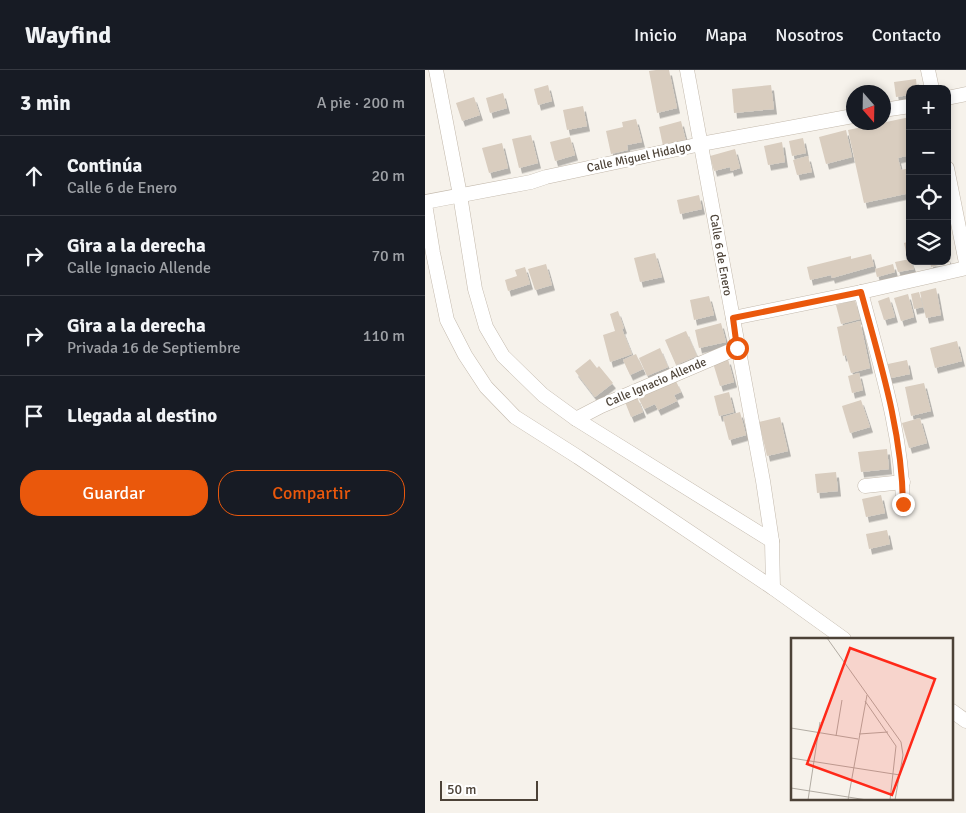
<!DOCTYPE html>
<html lang="es">
<head>
<meta charset="utf-8">
<style>
	:root { --surface:#171b24; --page:#242831; --text:#f1f3f6; --muted:#9ea1a6; --line:#363941; --accent:#ea580c }
	body { margin:0; font-family:Signika,sans-serif; background:var(--page); color:var(--text) }
	.controls { position:absolute; right:15px; top:15px; display:grid; overflow:hidden; border-radius:10px; box-shadow:0 2px 8px #0003 }
	.controls button { width:45px; height:45px; display:grid; place-items:center; padding:0; border:0; border-bottom:1px solid var(--line); background:var(--surface); color:var(--text); font:25px sans-serif }
	.compass { position:absolute; left:421px; top:15px; width:45px; height:45px; border-radius:50%; background:var(--surface); box-shadow:0 2px 8px #0003; rotate:160deg }
	.scale { position:absolute; left:15px; bottom:12px; width:98px; box-sizing:border-box; padding-left:5px; border:2px solid #4c4237; border-top:0; font-size:14px; line-height:18px; white-space:nowrap; color:#4c4237; -webkit-text-stroke:4px #fff; paint-order:stroke }
	.stop { position:absolute; width:15px; height:15px; margin:-11px; border:4px solid #ea580c; border-radius:50%; background:#fff }
	.stop.end { background:#ea580c; border-color:#fff; box-shadow:0 1px 5px #0008 }
	.list { margin:0; padding:0; list-style:none }
	h2 { display:flex; justify-content:space-between; align-items:center; height:65px; margin:0; padding:0 20px; font-size:21px }
	h2 small { font-size:16px; font-weight:400; color:var(--muted) }
	.list li { display:grid; grid-template-columns:32px 1fr auto; gap:15px; align-items:center; box-sizing:border-box; height:80px; padding:0 20px; border-top:1px solid var(--line) }
	.list b { display:block; font-size:19px; white-space:nowrap }
	.list p { margin:0; font-size:16px; white-space:nowrap; color:var(--muted) }
	.list em { font-size:16px; font-style:normal; color:var(--muted) }
	.actions { display:flex; gap:10px; padding:15px 20px }
	.actions a { flex:1; padding:11px 0; border:1px solid var(--accent); border-radius:20px; text-align:center; font-size:18px; color:var(--accent) }
	.actions .main { background:var(--accent); color:#fff }
	.icon { flex:none; width:28px; height:28px; fill:none; stroke:currentColor; stroke-width:2; stroke-linecap:round; stroke-linejoin:round }
	.map { position:relative; flex:none; width:541px; height:743px; overflow:hidden }
	header { display:flex; align-items:center; gap:30px; box-sizing:border-box; height:70px; padding:0 25px; background:var(--surface); border-bottom:1px solid var(--line) }
	header strong { font-size:24px }
	nav { display:flex; gap:28px; margin-inline-start:auto; font-size:18px }
	main { display:flex }
	aside { flex:1; background:var(--surface) }
	.map>svg:first-child { display:block }
</style>
</head>
<body>
<header>
<strong>Wayfind</strong>
<nav><a>Inicio</a><a>Mapa</a><a>Nosotros</a><a>Contacto</a></nav>
</header>
<main>
<aside>
<h2>3 min<small>A pie · 200 m</small></h2>
<ul class="list">
<li><svg class="icon" aria-label="ahead" viewBox="0 0 24 24"><path d="M12 20V5M6 11l6-6 6 6"/></svg><div><b>Continúa</b><p>Calle 6 de Enero</p></div><em>20 m</em></li>
<li><svg class="icon" aria-label="right" viewBox="0 0 24 24"><path d="M7 20v-9h11M14 6l5 5-5 5"/></svg><div><b>Gira a la derecha</b><p>Calle Ignacio Allende</p></div><em>70 m</em></li>
<li><svg class="icon" aria-label="right" viewBox="0 0 24 24"><path d="M7 20v-9h11M14 6l5 5-5 5"/></svg><div><b>Gira a la derecha</b><p>Privada 16 de Septiembre</p></div><em>110 m</em></li>
<li><svg class="icon" aria-label="arrive" viewBox="0 0 24 24"><path d="M6 21V4h12l-3 4 3 4H6"/></svg><div><b>Llegada al destino</b></div></li>
</ul>
<div class="actions"><a class="main">Guardar</a><a>Compartir</a></div>
</aside>
<div class="map">
<svg width="541" height="743" viewBox="0 0 541 743">
	<defs>
		<filter id="shadow"><feDropShadow dx="3" dy="5.5" stdDeviation="0" flood-color="#0004"/></filter>
	</defs>
	<rect width="100%" height="100%" fill="#f6f2eb"/>
	<!-- building -->
	<g fill="#d9cdbf" filter="url(#shadow)">
		<path d="M231,0H244L252,38L232,43L224,1Z"/>
		<path d="M491,9L492,19H485V25L471,27L469,12Z"/>
		<path d="M123,15L127,31L113,35L109,19Z"/>
		<path d="M346,15L349,39L309,43L307,19Z"/>
		<path d="M78,23L82,38L65,43L61,28Z"/>
		<path d="M49,27L55,45L37,51L31,33Z"/>
		<path d="M158,36L162,56L142,60L138,40Z"/>
		<path d="M485,47V85L473,88L476,100L485,98V123L439,133L423,60Z"/>
		<path d="M211,49L217,72L202,75L203,80L186,84L181,61L198,57L197,52Z"/>
		<path d="M256,51L261,71L238,76L234,57Z"/>
		<path d="M421,60L427,87L401,94L394,67Z"/>
		<path d="M106,65L113,93L94,98L87,69Z"/>
		<path d="M145,67L150,85L130,91L125,72Z"/>
		<path d="M378,68L381,83L367,86L364,71Z"/>
		<path d="M357,72L360,92L343,95L339,76Z"/>
		<path d="M77,73L83,98L64,103L57,78Z"/>
		<path d="M310,79L315,98L306,101L305,97L289,101L285,86Z"/>
		<path d="M383,86L387,102L372,105L368,90Z"/>
		<path d="M274,125L277,139L255,144L252,130Z"/>
		<path d="M485,137V153H484L481,138Z"/>
		<path d="M485,171V186L482,187L479,173Z"/>
		<path d="M230,183L237,207L215,212L209,188Z"/>
		<path d="M446,184L449,196L407,208L406,205L385,210L382,197L426,186V189Z"/>
		<path d="M522,186L525,192L506,197L505,191H522Z"/>
		<path d="M485,189L489,199L473,202L470,192Z"/>
		<path d="M121,194L127,215L110,220L103,199Z"/>
		<path d="M468,194L470,202L452,207L450,199Z"/>
		<path d="M100,197L105,214L83,221L80,210L92,206L90,200Z"/>
		<path d="M511,218L516,245L501,248L495,222Z"/>
		<path d="M494,222L498,237L489,239L486,224Z"/>
		<path d="M483,224L489,247L476,251L469,228Z"/>
		<path d="M284,226L289,245L269,250L265,230Z"/>
		<path d="M464,227L470,247L459,250L453,231Z"/>
		<path d="M430,230L435,249L416,254L411,235Z"/>
		<path d="M193,241L199,258L197,259L207,284L185,292L178,265L190,261L185,244Z"/>
		<path d="M435,251L445,298L426,303L421,285L418,286L412,257Z"/>
		<path d="M296,253L301,272L274,278L270,260Z"/>
		<path d="M261,261L272,286L251,295L240,270Z"/>
		<path d="M532,271L537,291L510,298L505,278Z"/>
		<path d="M235,278L243,297L222,306L214,288Z"/>
		<path d="M211,284L218,299L205,305L198,290Z"/>
		<path d="M165,289L172,298L174,296L188,313L170,327L150,301Z"/>
		<path d="M303,289L309,312L295,316L288,293Z"/>
		<path d="M482,290L485,304L461,309L458,295Z"/>
		<path d="M434,303L438,320L427,323L423,306Z"/>
		<path d="M251,311L256,322L249,325L252,331L233,340L230,334L219,339L213,327Z"/>
		<path d="M499,313L506,341L486,346L480,317Z"/>
		<path d="M304,322L309,342L294,346L289,326Z"/>
		<path d="M212,327L218,342L206,347L200,332Z"/>
		<path d="M436,330L445,357L425,363L417,336Z"/>
		<path d="M315,342L321,365L304,370L298,347Z"/>
		<path d="M355,347L363,381L342,386L334,352Z"/>
		<path d="M495,348L502,373L484,378L477,353Z"/>
		<path d="M462,379L464,399L436,402L433,382Z"/>
		<path d="M411,402L413,421L392,423L390,404Z"/>
		<path d="M456,425L460,443L441,447L437,429Z"/>
		<path d="M462,460L465,474L444,479L441,464Z"/>
	</g>
	<g fill="none" stroke-linecap="round" stroke-linejoin="round">
		<!-- street casing -->
		<g stroke="#c3b9ac" stroke-width="15">
			<g id="street">
				<path d="M11,0L35,125L50,219L61,257L78,286L118,325L151,349L347,471"/>
				<path d="M262,0L338,411L347,471L348,518"/>
				<path d="M503,0L507,19"/>
				<path d="M522,28L541,24"/>
				<path d="M458,40L485,36"/>
				<path d="M522,98L541,193"/>
				<path d="M0,132L106,112L121,107L276,74L428,46"/>
				<path d="M0,134L8,183L22,250L40,285L61,317L90,347L153,387L348,518L419,569"/>
				<path d="M436,222C454,292 477,362 478,434"/>
				<path d="M308,248L436,222L541,198"/>
				<path d="M151,349L176,336L312,278"/>
				<path d="M440,416L478,412"/>
				<path d="M527,641L541,651"/>
			</g>
		</g>
		<!-- street -->
		<use href="#street" stroke="#fff" stroke-width="14"/>
	</g>
	<g fill="none" stroke-linecap="round" stroke-linejoin="round">
		<!-- route -->
		<path stroke="#ea580c" stroke-width="6" d="M312,278L308,248L436,222C455,292 477,361 478,434"/>
	</g>
	<g text-anchor="middle" stroke-width="5" stroke-linejoin="round" paint-order="stroke">
		<!-- street labels -->
		<g font-size="12" fill="#4c4237" stroke="#fff">
			<text transform="translate(214 87) rotate(-12)" y="4">Calle Miguel Hidalgo</text>
			<text transform="translate(296 185) rotate(80)" y="4">Calle 6 de Enero</text>
			<text transform="translate(231 312) rotate(-23)" y="4">Calle Ignacio Allende</text>
		</g>
	</g>
	<!-- overview -->
	<g transform="translate(366 568)">
		<rect width="162" height="162" fill="#f6f2eb"/>
		<path fill="none" stroke="#b2aca3" stroke-width="1" d="M36,0L110,104L112,117L104,162M74,63L105,108L99,162M0,90L67,101M68,96L97,94M45,98L51,62M0,120L109,137M0,150L76,162M17,162L29,84M57,162L76,57"/>
		<path fill="#ff2919" fill-opacity="0.15" stroke="#ff2919" stroke-width="2.5" d="M59,10L144,41L101,157L16,126Z"/>
		<rect width="162" height="162" fill="none" stroke="#4c4237" stroke-width="2.5"/>
	</g>
</svg>
<div class="controls">
<button>+</button>
<button>−</button>
<button><svg class="icon" aria-label="locate" viewBox="0 0 24 24"><circle cx="12" cy="12" r="6"/><path d="M12 2v4M12 18v4M2 12h4M18 12h4"/></svg></button>
<button><svg class="icon" aria-label="layers" viewBox="0 0 24 24"><path d="M12 4l9 5-9 5-9-5zM3 14l9 5 9-5"/></svg></button>
</div>
<svg class="compass" viewBox="-18 -18 36 36"><path d="M0-13l5 13h-10z" fill="#e53935"/><path d="M0 13l5-13h-10z" fill="#9ea1a6"/></svg>
<div class="scale">50 m</div>
<div class="stop" style="left:312px;top:278px"></div>
<div class="stop end" style="left:478px;top:434px"></div>
</div>
</main>
</body>
</html>
